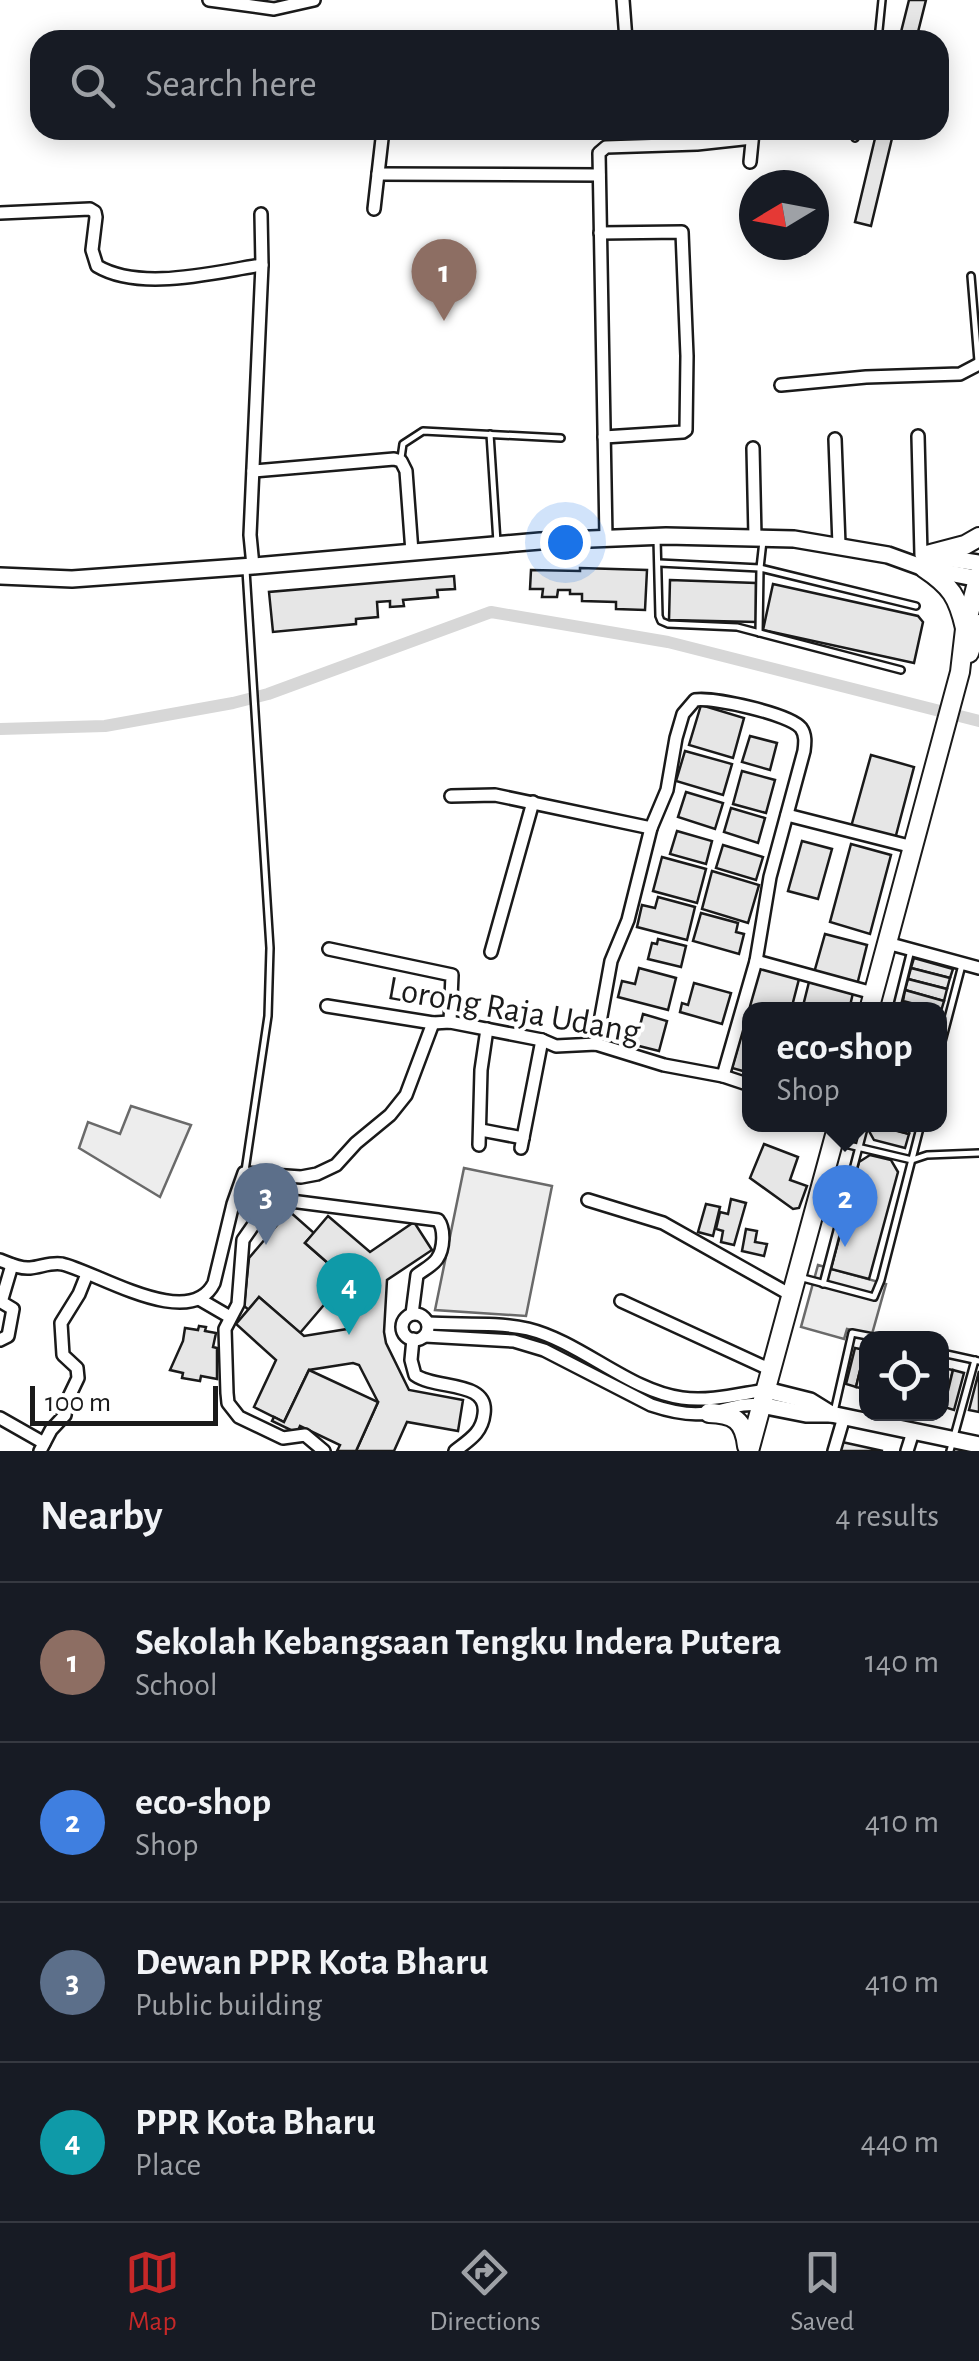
<!DOCTYPE html>
<html lang="en">
<head>
<meta charset="utf-8">
<style>
	:root { --surface:#171b24; --page:#20242c; --text:#f1f3f6; --muted:#9ea1a6; --line:#363941; --accent:#c62828 }
	body { margin:0; font-family:"Alegreya Sans",sans-serif; background:var(--page); color:var(--text) }
	.controls { position:absolute; right:30px; bottom:30px; display:grid; overflow:hidden; border-radius:20px; box-shadow:0 5px 25px #0003 }
	.controls button { width:90px; height:90px; display:grid; place-items:center; padding:0; border:0; border-bottom:2px solid var(--line); background:var(--surface); color:var(--text); font:50px sans-serif }
	.compass { position:absolute; left:739px; top:170px; width:90px; height:90px; border-radius:50%; background:var(--surface); box-shadow:0 5px 25px #0003; rotate:260deg }
	.scale { position:absolute; left:30px; bottom:25px; width:188px; box-sizing:border-box; padding-left:10px; border:5px solid #1a1a1a; border-top:0; font-size:28px; line-height:35px; white-space:nowrap; color:#1a1a1a; -webkit-text-stroke:8px #fff; paint-order:stroke }
	.you { position:absolute; left:565px; top:542px; width:35px; height:35px; margin:-25px; border:8px solid #fff; border-radius:50%; background:#1a73e8; box-shadow:0 0 0 15px #1a73e833 }
	.badge { display:grid; place-items:center; width:65px; height:65px; border-radius:50%; background:var(--accent); color:#fff; font-size:32px; font-weight:700 }
	.pin { position:absolute; translate:-50% -82px; filter:drop-shadow(0 2px 5px #0008) }
	.pin::after { content:''; position:absolute; top:52px; width:35px; height:30px; background:inherit; clip-path:polygon(0 0,100% 0,50% 100%) }
	.popup { position:absolute; left:742px; top:1002px; width:205px; height:130px; box-sizing:border-box; display:grid; place-content:center; border-radius:20px; background:var(--surface); filter:drop-shadow(0 2px 8px #0005); font-size:32px; white-space:nowrap; color:var(--muted) }
	.popup b { font-size:38px; color:var(--text) }
	.popup::after { content:''; position:absolute; left:50%; top:100%; margin-left:-20px; border:20px solid transparent; border-top-color:var(--surface) }
	.list { margin:0; padding:0; list-style:none }
	h2 { display:flex; justify-content:space-between; align-items:center; height:130px; margin:0; padding:0 40px; font-size:42px }
	h2 small { font-size:32px; font-weight:400; color:var(--muted) }
	.list li { display:grid; grid-template-columns:65px 1fr auto; gap:30px; align-items:center; box-sizing:border-box; height:160px; padding:0 40px; border-top:2px solid var(--line) }
	.list b { display:block; font-size:38px; white-space:nowrap }
	.list p { margin:0; font-size:32px; white-space:nowrap; color:var(--muted) }
	.list em { font-size:32px; font-style:normal; color:var(--muted) }
	.icon { flex:none; width:55px; height:55px; fill:none; stroke:currentColor; stroke-width:2; stroke-linecap:round; stroke-linejoin:round }
	.map { position:relative; flex:none; width:979px; height:1451px; overflow:hidden }
	.search { position:absolute; background:var(--surface); box-shadow:0 5px 25px #0003; left:30px; right:30px; top:30px; height:110px; display:flex; align-items:center; gap:25px; box-sizing:border-box; padding:0 35px; border-radius:30px; color:var(--muted); font-size:38px }
	.sheet { height:770px; background:var(--surface) }
	nav { display:flex; justify-content:space-around; align-items:center; box-sizing:border-box; height:140px; border-top:2px solid var(--line); background:var(--surface); font-size:28px; color:var(--muted) }
	nav a { display:grid; justify-items:center; gap:5px }
	nav .on { color:var(--accent) }
	.map>svg:first-child { display:block }
</style>
</head>
<body>
<div class="map">
<svg width="979" height="1451" viewBox="0 0 979 1451">
	<rect width="100%" height="100%" fill="#fff"/>
	<!-- built -->
	<g fill="#ededed" stroke="#6a6a6a" stroke-width="2.5">
		<path d="M131,1106L191,1125L160,1197L79,1148L88,1122L120,1134Z"/>
		<path d="M464,1168L552,1186L526,1316L435,1310Z"/>
		<path d="M818,1265L886,1284L872,1334L847,1329L844,1339L801,1327Z"/>
	</g>
	<g fill="none" stroke-linecap="round" stroke-linejoin="round">
		<!-- canal -->
		<path stroke="#d7d7d7" stroke-width="12" d="M0,729L105,726L233,703L268,694L491,612L668,642L979,721"/>
	</g>
	<!-- building -->
	<g fill="#e6e6e6" stroke="#1a1a1a" stroke-width="2.5">
		<path d="M909,0H926L916,40H899Z"/>
		<path d="M877,130H894L871,226L855,222Z"/>
		<path d="M580,568L647,570L645,610L616,609V602L582,601V594H570V590H558L557,597H542L543,589H530L531,570L580,571Z"/>
		<path d="M454,576L455,589L437,590L438,597L403,600L404,606L390,607V601L377,602L378,617L356,619V624L273,632L269,592Z"/>
		<path d="M670,580L756,583V622L669,620Z"/>
		<path d="M773,584L918,616L923,622L914,663L763,630Z"/>
		<path d="M701,705L744,718L733,758L689,745Z"/>
		<path d="M750,736L777,743L770,770L742,762Z"/>
		<path d="M685,751L732,764L723,795L676,781Z"/>
		<path d="M871,755L914,767L895,839L851,827Z"/>
		<path d="M742,771L775,780L766,813L733,804Z"/>
		<path d="M686,792L723,803L715,829L678,817Z"/>
		<path d="M731,808L765,818L758,843L724,832Z"/>
		<path d="M677,831L712,841L706,864L670,854Z"/>
		<path d="M802,841L832,849L818,899L788,891Z"/>
		<path d="M851,844L891,855L870,934L830,922Z"/>
		<path d="M723,845L763,857L756,880L716,868Z"/>
		<path d="M662,857L706,869L697,903L653,891Z"/>
		<path d="M712,871L759,885L748,923L702,909Z"/>
		<path d="M658,897L695,907L687,940L637,927L642,905L655,908Z"/>
		<path d="M701,913L738,923L736,932L744,934L739,954L693,941Z"/>
		<path d="M825,934L867,945L857,985L814,973Z"/>
		<path d="M658,939L686,946L681,967L648,959L652,943L657,944Z"/>
		<path d="M914,958L953,969L950,978L911,968Z"/>
		<path d="M639,968L676,978L668,1010L618,997L622,981L635,984Z"/>
		<path d="M760,968L799,979L791,1010H750V1073L732,1068Z"/>
		<path d="M911,968L950,978L947,989L908,979Z"/>
		<path d="M908,979L947,989L944,1001L905,990Z"/>
		<path d="M809,982L853,993L849,1010H802Z"/>
		<path d="M694,983L731,993L722,1024L680,1012L682,1003L688,1005Z"/>
		<path d="M905,990L944,1001L941,1011L903,1001Z"/>
		<path d="M643,1014L667,1021L659,1051L635,1045Z"/>
		<path d="M870,1124L909,1134L905,1148L874,1140L869,1131Z"/>
		<path d="M874,1124H911L909,1134Z"/>
		<path d="M764,1144L798,1157L790,1180L807,1186L799,1208L793,1209L750,1178Z"/>
		<path d="M870,1155L891,1160L898,1172L869,1279L831,1269L859,1162Z"/>
		<path d="M731,1199L746,1203L734,1245L721,1242L723,1231L716,1229L720,1212L728,1214Z"/>
		<path d="M706,1204L720,1207L713,1236L698,1232Z"/>
		<path d="M289,1211L314,1233L305,1243L346,1279L300,1333L259,1297L249,1310L244,1306L249,1258Z"/>
		<path d="M328,1216L370,1252L414,1222L432,1250L387,1280L384,1332L386,1343L409,1390L463,1400L458,1431L407,1422L394,1451H356L378,1402L359,1365L353,1363L309,1370L284,1422L254,1407L276,1360L236,1324L259,1297L304,1336L347,1329L351,1324L353,1285L305,1243Z"/>
		<path d="M746,1229L757,1231L755,1242L767,1244L764,1256L742,1251Z"/>
		<path d="M199,1326L206,1327L205,1331L216,1333L213,1347L217,1348V1379L201,1376L200,1381L182,1378L183,1373L170,1370L183,1341L185,1328L198,1330Z"/>
		<path d="M855,1348L865,1350L856,1387L846,1384Z"/>
		<path d="M865,1350H866L865,1389L856,1387Z"/>
		<path d="M942,1368L953,1370L944,1407L942,1406Z"/>
		<path d="M309,1370L378,1402L356,1451H337L340,1445L300,1426L297,1433L272,1421L274,1417L284,1422Z"/>
		<path d="M953,1370L964,1373L954,1410L944,1407Z"/>
		<path d="M979,1371V1412L969,1410Z"/>
		<path d="M842,1442L883,1451H840Z"/>
	</g>
	<g fill="none" stroke-linecap="round" stroke-linejoin="round">
		<!-- lane casing -->
		<g stroke="#1a1a1a" stroke-width="10">
			<g id="lane">
				<path d="M878,40L882,0"/>
				<path d="M855,138L857,130"/>
				<path d="M971,276L978,361"/>
				<path d="M490,434L497,542"/>
				<path d="M401,458L403,444L423,431L561,438"/>
				<path d="M657,539L659,616L661,621L668,624L737,627L901,670"/>
				<path d="M659,563L760,568L763,541"/>
				<path d="M759,633L760,568L916,606"/>
				<path d="M896,1010L911,950"/>
				<path d="M940,1049L962,965"/>
				<path d="M836,1142L912,1160L927,1155L979,1153"/>
				<path d="M245,1171L268,1016L270,948L246,570"/>
				<path d="M799,1277L874,1297L881,1280L921,1124"/>
				<path d="M823,1284L865,1124"/>
				<path d="M942,1353L979,1361"/>
				<path d="M834,1412L852,1333L878,1338"/>
				<path d="M950,1451L975,1360"/>
			</g>
		</g>
		<!-- street casing -->
		<g stroke="#1a1a1a" stroke-width="16">
			<g id="street">
				<path d="M209,0L274,9L314,0"/>
				<path d="M623,0L626,40"/>
				<path d="M750,162L753,132"/>
				<path d="M378,174L599,175"/>
				<path d="M374,209L383,130"/>
				<path d="M0,213L90,209L95,212L96,217L92,250L97,266C141,292 214,272 262,265"/>
				<path d="M600,233L682,232L687,356L686,430L683,432L604,437"/>
				<path d="M781,385L866,377L960,374L979,364"/>
				<path d="M918,436L921,555"/>
				<path d="M835,439L839,545"/>
				<path d="M753,448L755,537"/>
				<path d="M253,471L394,459L401,461L406,471L412,552"/>
				<path d="M606,538L599,153L606,147L697,144L752,138"/>
				<path d="M253,566L250,535L262,265L261,214"/>
				<path d="M451,796L495,795L651,828"/>
				<path d="M787,815L913,847"/>
				<path d="M887,943L979,968"/>
				<path d="M329,949L452,975L450,1022"/>
				<path d="M491,952L533,802"/>
				<path d="M756,961L873,993"/>
				<path d="M327,1006L433,1023L450,1022L542,1040L556,1046L596,1044L664,1065L723,1076L750,1085"/>
				<path d="M596,1044L611,961L628,920L651,828L667,790L676,738L683,714L695,700C713,697 790,714 801,728C806,735 805,743 804,751L770,877L756,961L723,1076"/>
				<path d="M481,1130L523,1138"/>
				<path d="M479,1145L481,1070L487,1029"/>
				<path d="M521,1148L542,1040"/>
				<path d="M588,1200L663,1223L791,1295"/>
				<path d="M0,1260C10,1264 20,1269 30,1268C41,1267 51,1262 62,1264C97,1272 190,1332 214,1283L233,1204L244,1173L301,1177L317,1174L336,1165L356,1143L390,1115L406,1095L433,1023"/>
				<path d="M199,1299L230,1317"/>
				<path d="M621,1301L771,1370"/>
				<circle cx="415" cy="1327" r="13"/>
				<path d="M428,1323C460,1325 496,1322 528,1329C581,1342 629,1391 682,1398C709,1402 739,1394 766,1390"/>
				<path d="M425,1336L514,1341L544,1350L651,1405C669,1411 688,1416 706,1413C725,1411 741,1402 761,1405"/>
				<path d="M413,1339L411,1360L415,1375C436,1390 489,1380 484,1414C482,1433 469,1440 455,1451"/>
				<path d="M0,1340L8,1336L13,1309L3,1303L2,1299L12,1265"/>
				<path d="M0,1418L44,1443"/>
				<path d="M40,1451L51,1430L65,1415L67,1401L78,1378L77,1368L63,1355L61,1323L79,1294L87,1274"/>
				<path d="M324,1451L305,1435L283,1438L239,1417L228,1403L227,1393L225,1329L238,1304L243,1240L266,1207L273,1202L283,1200L438,1220C445,1229 444,1249 437,1259C432,1266 423,1270 417,1275L412,1314"/>
				<path d="M834,1451L844,1417"/>
				<path d="M907,1451L913,1432"/>
			</g>
		</g>
		<!-- secondary casing -->
		<g stroke="#1a1a1a" stroke-width="20">
			<g id="secondary">
				<path d="M932,556L979,563"/>
				<path d="M0,576L72,579L253,566L540,541L666,536L794,539L888,555L924,568L979,579"/>
				<path d="M766,1390L810,1401L831,1414"/>
				<path d="M761,1405L806,1414H831L979,1445"/>
			</g>
		</g>
		<!-- primary casing -->
		<g stroke="#1a1a1a" stroke-width="22">
			<g id="primary">
				<path d="M927,555L965,545L979,537"/>
				<path d="M924,568C951,586 958,597 965,628"/>
				<path d="M969,653L979,624"/>
				<path d="M869,1010L960,672L965,629L979,575"/>
				<path d="M709,1413C734,1414 744,1420 747,1446"/>
				<path d="M749,1451L838,1124"/>
			</g>
		</g>
		<!-- lane -->
		<use href="#lane" stroke="#fff" stroke-width="5"/>
		<!-- street -->
		<use href="#street" stroke="#fff" stroke-width="11"/>
		<!-- secondary -->
		<use href="#secondary" stroke="#fff" stroke-width="15"/>
		<!-- primary -->
		<use href="#primary" stroke="#fff" stroke-width="18"/>
	</g>
	<g text-anchor="middle" stroke-width="8" stroke-linejoin="round" paint-order="stroke">
		<!-- street labels -->
		<g font-size="35" fill="#1a1a1a" stroke="#fff">
			<text transform="translate(514 1009) rotate(10)" y="12">Lorong Raja Udang</text>
		</g>
	</g>
</svg>
<div class="controls">
<button><svg class="icon" aria-label="locate" viewBox="0 0 24 24"><circle cx="12" cy="12" r="6"/><path d="M12 2v4M12 18v4M2 12h4M18 12h4"/></svg></button>
</div>
<svg class="compass" viewBox="-18 -18 36 36"><path d="M0-13l5 13h-10z" fill="#e53935"/><path d="M0 13l5-13h-10z" fill="#9ea1a6"/></svg>
<div class="scale">100 m</div>
<div class="you"></div>
<div class="pin badge" style="left:444px;top:321px;background:#8d6e63">1</div>
<div class="pin badge" style="left:845px;top:1247px;background:#3f7fe0">2</div>
<div class="popup"><b>eco-shop</b>Shop</div>
<div class="pin badge" style="left:266px;top:1245px;background:#5c6f8a">3</div>
<div class="pin badge" style="left:349px;top:1335px;background:#0f9aa8">4</div>
<div class="search"><svg class="icon" aria-label="search" viewBox="0 0 24 24"><circle cx="10" cy="10" r="6"/><path d="M15 15l6 6"/></svg>Search here</div>
</div>
<section class="sheet">
<h2>Nearby<small>4 results</small></h2>
<ul class="list">
<li><span class="badge" style="background:#8d6e63">1</span><div><b>Sekolah Kebangsaan Tengku Indera Putera</b><p>School</p></div><em>140 m</em></li>
<li><span class="badge" style="background:#3f7fe0">2</span><div><b>eco-shop</b><p>Shop</p></div><em>410 m</em></li>
<li><span class="badge" style="background:#5c6f8a">3</span><div><b>Dewan PPR Kota Bharu</b><p>Public building</p></div><em>410 m</em></li>
<li><span class="badge" style="background:#0f9aa8">4</span><div><b>PPR Kota Bharu</b><p>Place</p></div><em>440 m</em></li>
</ul>
</section>
<nav>
<a class="on"><svg class="icon" aria-label="map" viewBox="0 0 24 24"><path d="M3 6l6-2 6 2 6-2v14l-6 2-6-2-6 2zM9 4v14M15 6v14"/></svg>Map</a>
<a><svg class="icon" aria-label="directions" viewBox="0 0 24 24"><path d="M12 3l9 9-9 9-9-9zM9 14v-3h6M13 9l2 2-2 2"/></svg>Directions</a>
<a><svg class="icon" aria-label="saved" viewBox="0 0 24 24"><path d="M7 4h10v16l-5-4-5 4z"/></svg>Saved</a>
</nav>
</body>
</html>
